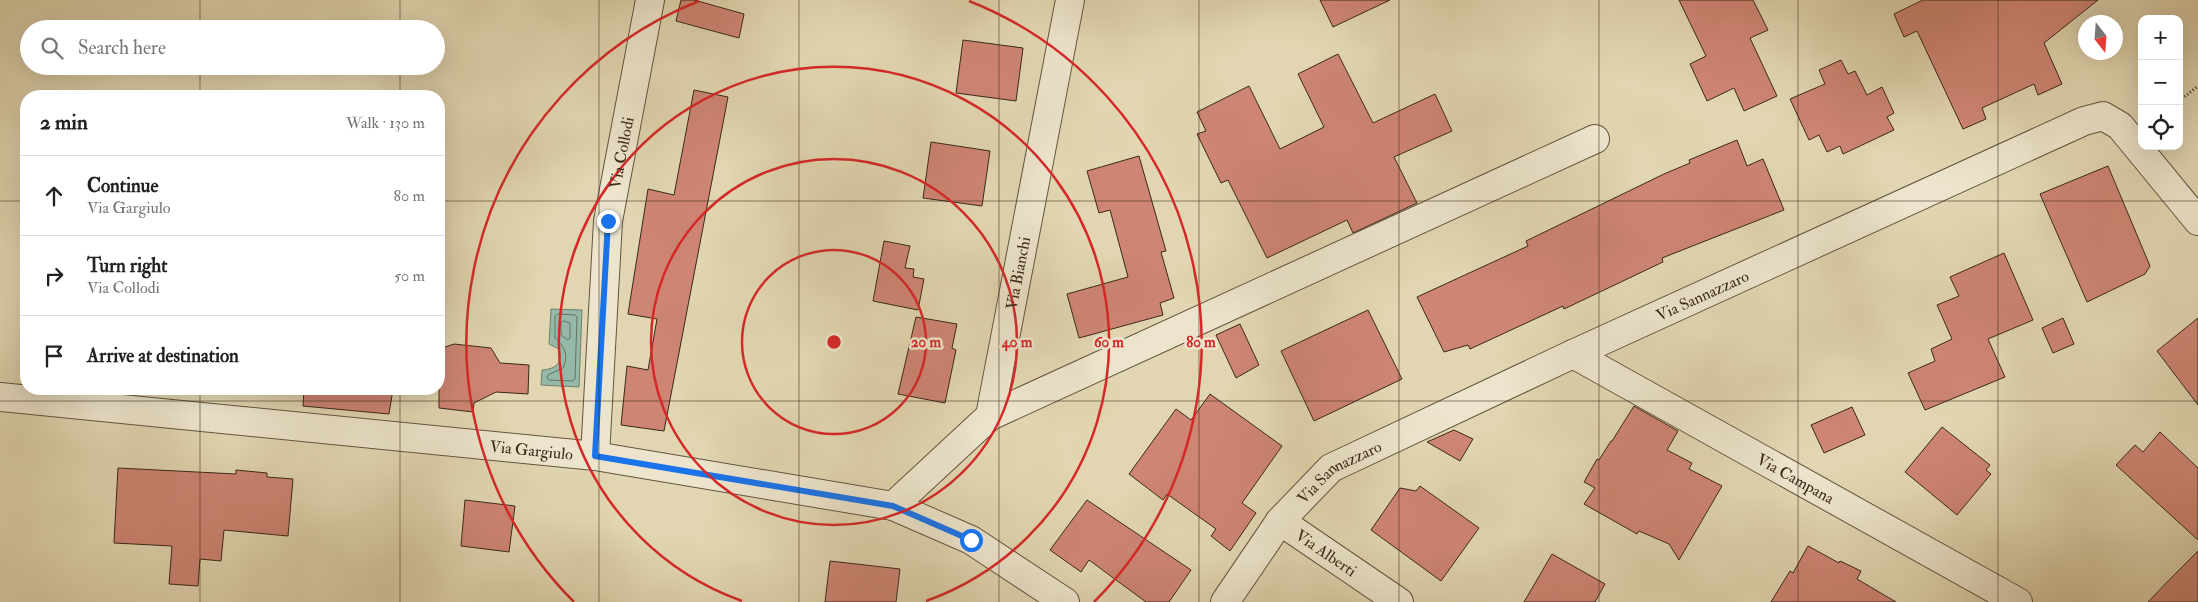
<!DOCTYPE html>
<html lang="en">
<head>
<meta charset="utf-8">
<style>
	:root { --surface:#fff; --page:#f6f6f6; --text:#222; --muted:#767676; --line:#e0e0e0 }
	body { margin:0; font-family:"IM FELL Double Pica",serif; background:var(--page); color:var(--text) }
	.controls { position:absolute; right:15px; top:15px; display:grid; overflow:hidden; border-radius:10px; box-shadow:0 5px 20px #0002 }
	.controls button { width:45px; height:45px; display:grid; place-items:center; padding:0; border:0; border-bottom:1px solid var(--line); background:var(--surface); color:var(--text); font:25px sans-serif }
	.compass { position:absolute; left:2078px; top:15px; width:45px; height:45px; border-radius:50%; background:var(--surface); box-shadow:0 5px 20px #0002; rotate:163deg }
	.stop { position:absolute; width:15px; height:15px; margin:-11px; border:4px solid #1a73e8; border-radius:50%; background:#fff }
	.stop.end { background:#1a73e8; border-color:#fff; box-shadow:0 1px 5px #0008 }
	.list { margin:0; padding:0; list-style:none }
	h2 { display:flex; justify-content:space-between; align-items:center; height:65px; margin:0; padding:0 20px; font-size:21px }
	h2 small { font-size:16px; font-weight:400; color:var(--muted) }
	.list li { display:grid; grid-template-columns:32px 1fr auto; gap:15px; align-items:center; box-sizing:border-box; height:80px; padding:0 20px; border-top:1px solid var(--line) }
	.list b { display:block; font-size:19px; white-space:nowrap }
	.list p { margin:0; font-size:16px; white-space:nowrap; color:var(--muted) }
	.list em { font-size:16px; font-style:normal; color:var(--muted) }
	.icon { flex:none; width:28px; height:28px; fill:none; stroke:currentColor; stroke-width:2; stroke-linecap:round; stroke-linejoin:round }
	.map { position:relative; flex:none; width:2198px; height:602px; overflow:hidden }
	.search { position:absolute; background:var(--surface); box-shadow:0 5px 20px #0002; left:20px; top:20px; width:425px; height:55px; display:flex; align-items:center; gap:12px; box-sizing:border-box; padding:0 18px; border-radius:28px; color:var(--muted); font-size:19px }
	.panel { position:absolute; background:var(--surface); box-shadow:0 5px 20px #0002; left:20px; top:90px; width:425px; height:305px; border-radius:20px }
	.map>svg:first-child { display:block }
</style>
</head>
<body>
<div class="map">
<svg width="2198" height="602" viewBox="0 0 2198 602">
	<rect width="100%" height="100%" fill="#e1d6b1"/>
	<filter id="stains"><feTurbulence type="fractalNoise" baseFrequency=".004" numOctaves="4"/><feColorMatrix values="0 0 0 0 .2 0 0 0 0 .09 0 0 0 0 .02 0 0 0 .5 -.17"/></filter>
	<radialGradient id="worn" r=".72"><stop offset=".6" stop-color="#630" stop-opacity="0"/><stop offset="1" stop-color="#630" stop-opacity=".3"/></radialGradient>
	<!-- water -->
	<path fill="#95b9a8" stroke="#717f6e" d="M551,309L582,310L579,387L541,385L542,370C556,369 563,363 559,349L549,344Z"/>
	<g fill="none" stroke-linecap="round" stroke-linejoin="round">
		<!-- shore -->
		<g stroke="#687060" stroke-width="1">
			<path d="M558,314L575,315L577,317L575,379L573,381L549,380L547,378L548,375L563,368C569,355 564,346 555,338V317Z"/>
			<path d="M564,321L570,323V338L568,340L561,335V323Z"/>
		</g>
	</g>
	<!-- building -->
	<g fill="#ce8574" stroke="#3a2818">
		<path d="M681,0H694L744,14L739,38L676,21Z"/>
		<path d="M1320,0H1390L1333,27Z"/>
		<path d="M1679,0H1753L1768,30L1750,38L1777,96L1744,111L1734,88L1707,101L1690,64L1706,56Z"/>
		<path d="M1923,0H2098L2044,43L2062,84L2038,95L2034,84L1982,108L1986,119L1963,129L1917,31L1904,37L1894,14Z"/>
		<path d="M963,40L1023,48L1016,101L956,93Z"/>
		<path d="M1338,54L1373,123L1435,94L1452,131L1394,157L1417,203L1353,233L1347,220L1267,258L1228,180L1221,183L1197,134L1206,131L1197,112L1249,86L1280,149L1324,127L1298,74Z"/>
		<path d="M1841,60L1848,74L1855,71L1867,95L1882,87L1894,113L1887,117L1894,130L1843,154L1840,146L1827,152L1819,135L1809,140L1790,99L1825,84L1819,70Z"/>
		<path d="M694,90L728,97L664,431L621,425L627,366L648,370L657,319L628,314L648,189L674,195Z"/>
		<path d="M1737,140L1747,166L1763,159L1784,210L1662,258L1663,262L1564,309L1563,306L1470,349L1468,345L1444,352L1417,297L1528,246L1526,241L1664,174L1690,163L1689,160Z"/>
		<path d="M931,142L990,151L982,206L923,198Z"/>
		<path d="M1139,156L1166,251L1161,252L1174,298L1160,303L1163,315L1079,338L1067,294L1128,277L1110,210L1099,213L1087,171Z"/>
		<path d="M2108,166L2150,266L2145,274L2087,302L2040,194Z"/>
		<path d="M884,241L910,246L905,268L914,269L913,277L924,279L918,310L873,301Z"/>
		<path d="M2004,253L2033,320L1988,339L2005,377L1925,410L1908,373L1935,361L1931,349L1952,339L1937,305L1959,296L1950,277Z"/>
		<path d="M1368,310L1402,379L1314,421L1281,351Z"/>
		<path d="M916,317L957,324L952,348L956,350L945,403L898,394Z"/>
		<path d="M2063,318L2074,344L2053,353L2042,328Z"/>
		<path d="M2198,318V405L2157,351Z"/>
		<path d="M1240,324L1259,365L1236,378L1216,335Z"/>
		<path d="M454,344L491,348L500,363L529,365L528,394L496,392L474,403L473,412L439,408V349Z"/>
		<path d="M304,389H393L389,414L303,406Z"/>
		<path d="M1210,394L1282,446L1242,503L1256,513L1230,551L1211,536L1216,529L1167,494L1163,500L1129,474L1176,409L1191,420Z"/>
		<path d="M1634,406L1678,431L1667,450L1692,463L1689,469L1722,486L1679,560L1669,544L1639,531L1637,534L1584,504L1595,488L1584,482L1597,459L1599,460L1611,441H1612Z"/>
		<path d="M1852,407L1865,435L1824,453L1811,425Z"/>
		<path d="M1942,427L1990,465L1986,470L1991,474L1957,515L1905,472Z"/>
		<path d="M1454,430L1473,439L1460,461L1427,442Z"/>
		<path d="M2160,432L2198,468V540L2116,465L2135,445L2143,452Z"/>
		<path d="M118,468L236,474V470L267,473V477L293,479L288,536L224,530L221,561L200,559L198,586L169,584L172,546L114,543Z"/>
		<path d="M1420,486L1479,528L1441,581L1371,530L1400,488L1416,491Z"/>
		<path d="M465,500L515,506L509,552L461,546Z"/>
		<path d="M1087,500L1191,570L1169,602H1146L1089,560L1081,572L1050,550Z"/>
		<path d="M1808,546L1839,563L1840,561L1861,571L1857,579L1896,602H1771L1790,571L1793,573Z"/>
		<path d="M2198,551V602H2148L2172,577Z"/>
		<path d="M1552,554L1605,584L1595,602H1524Z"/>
		<path d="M830,561L900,569L896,602H825Z"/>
	</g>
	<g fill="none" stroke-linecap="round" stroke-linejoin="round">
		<!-- minor casing -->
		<g stroke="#64543e" stroke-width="30">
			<g id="minor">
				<path id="s1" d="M1573,354L2018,602"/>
				<path id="s2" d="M0,397L595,456L893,506L971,540L1065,602"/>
				<path d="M990,416L1595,139"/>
				<path id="s3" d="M595,456L608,221L650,0"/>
				<path id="s4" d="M893,506L990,416L1070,0"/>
				<path id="s5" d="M1280,521L1399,602"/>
				<path id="s6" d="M1225,602L1280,521L1331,468L1573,354L2084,121L2103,116L2120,126L2198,221"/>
			</g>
		</g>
		<!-- path -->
		<path stroke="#3a2818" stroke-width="3" stroke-dasharray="1 2.5" stroke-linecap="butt" d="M2179,101L2198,86"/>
		<!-- minor -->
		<use href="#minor" stroke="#ece4cc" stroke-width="28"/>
	</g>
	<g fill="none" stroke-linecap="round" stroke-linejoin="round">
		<!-- route -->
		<path stroke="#1a73e8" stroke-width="6" d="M608,221L595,456L893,506L971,540"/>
	</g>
	<!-- grid -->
	<path fill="none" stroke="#3a2818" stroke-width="1" stroke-opacity="0.55" d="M200,0V29M400,0V29M599,0V602M799,0V602M999,0V602M1199,0V602M1399,0V602M1599,0V602M1798,0V602M1998,0V602M200,66V96M400,66V96M0,201H26M439,201H2198M200,389V602M400,389V602M0,401H2198"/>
	<!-- distance rings -->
	<g fill="none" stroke="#d62828" stroke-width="2.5">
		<circle cx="834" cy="342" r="92"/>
		<circle cx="834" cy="342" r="183"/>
		<path d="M742 601A275 275 0 1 1 926 601"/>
		<path d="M574 602A367 367 0 0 1 699 1M969 1A367 367 0 0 1 1094 602"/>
	</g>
	<g text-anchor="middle" stroke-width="5" stroke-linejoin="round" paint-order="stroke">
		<!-- street labels -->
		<g font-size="16" fill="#3a2818" stroke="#ece4cc">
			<text dy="6" stroke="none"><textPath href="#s3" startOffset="305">Via Collodi</textPath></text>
			<text dy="6" stroke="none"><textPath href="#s4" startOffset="278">Via Bianchi</textPath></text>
			<text dy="6" stroke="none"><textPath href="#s6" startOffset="581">Via Sannazzaro</textPath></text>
			<text dy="6" stroke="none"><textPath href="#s2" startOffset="534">Via Gargiulo</textPath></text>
			<text dy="6" stroke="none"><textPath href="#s6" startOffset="176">Via Sannazzaro</textPath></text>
			<text dy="6" stroke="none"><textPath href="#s1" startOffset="255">Via Campana</textPath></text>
			<text dy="6" stroke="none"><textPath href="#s5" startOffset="56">Via Alberti</textPath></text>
		</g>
	</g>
	<circle cx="834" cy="342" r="8" fill="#d62828" stroke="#ece4cc" stroke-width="2.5"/>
	<g font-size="15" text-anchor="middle" font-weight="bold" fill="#d62828" stroke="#ece4cc" stroke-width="5" stroke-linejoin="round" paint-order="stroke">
		<text x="926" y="347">20 m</text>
		<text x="1017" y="347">40 m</text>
		<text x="1109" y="347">60 m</text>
		<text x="1201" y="347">80 m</text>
	</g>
	<rect width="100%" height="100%" filter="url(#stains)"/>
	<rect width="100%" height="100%" fill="url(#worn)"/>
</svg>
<div class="controls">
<button>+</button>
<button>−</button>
<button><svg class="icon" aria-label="locate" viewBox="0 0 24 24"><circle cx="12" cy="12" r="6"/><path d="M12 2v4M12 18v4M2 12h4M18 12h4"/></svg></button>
</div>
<svg class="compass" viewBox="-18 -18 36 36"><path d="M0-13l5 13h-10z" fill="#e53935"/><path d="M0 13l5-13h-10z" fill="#767676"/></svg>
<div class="stop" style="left:971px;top:540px"></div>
<div class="stop end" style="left:608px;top:221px"></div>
<div class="search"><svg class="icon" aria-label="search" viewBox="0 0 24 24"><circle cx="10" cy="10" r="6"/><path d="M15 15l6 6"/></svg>Search here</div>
<section class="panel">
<h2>2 min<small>Walk · 130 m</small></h2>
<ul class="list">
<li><svg class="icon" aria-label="ahead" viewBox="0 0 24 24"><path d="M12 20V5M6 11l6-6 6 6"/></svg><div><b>Continue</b><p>Via Gargiulo</p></div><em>80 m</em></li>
<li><svg class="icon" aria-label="right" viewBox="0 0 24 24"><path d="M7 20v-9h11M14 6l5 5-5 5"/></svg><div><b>Turn right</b><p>Via Collodi</p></div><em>50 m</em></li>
<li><svg class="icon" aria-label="arrive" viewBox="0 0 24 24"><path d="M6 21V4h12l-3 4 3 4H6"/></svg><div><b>Arrive at destination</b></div></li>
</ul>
</section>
</div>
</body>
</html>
